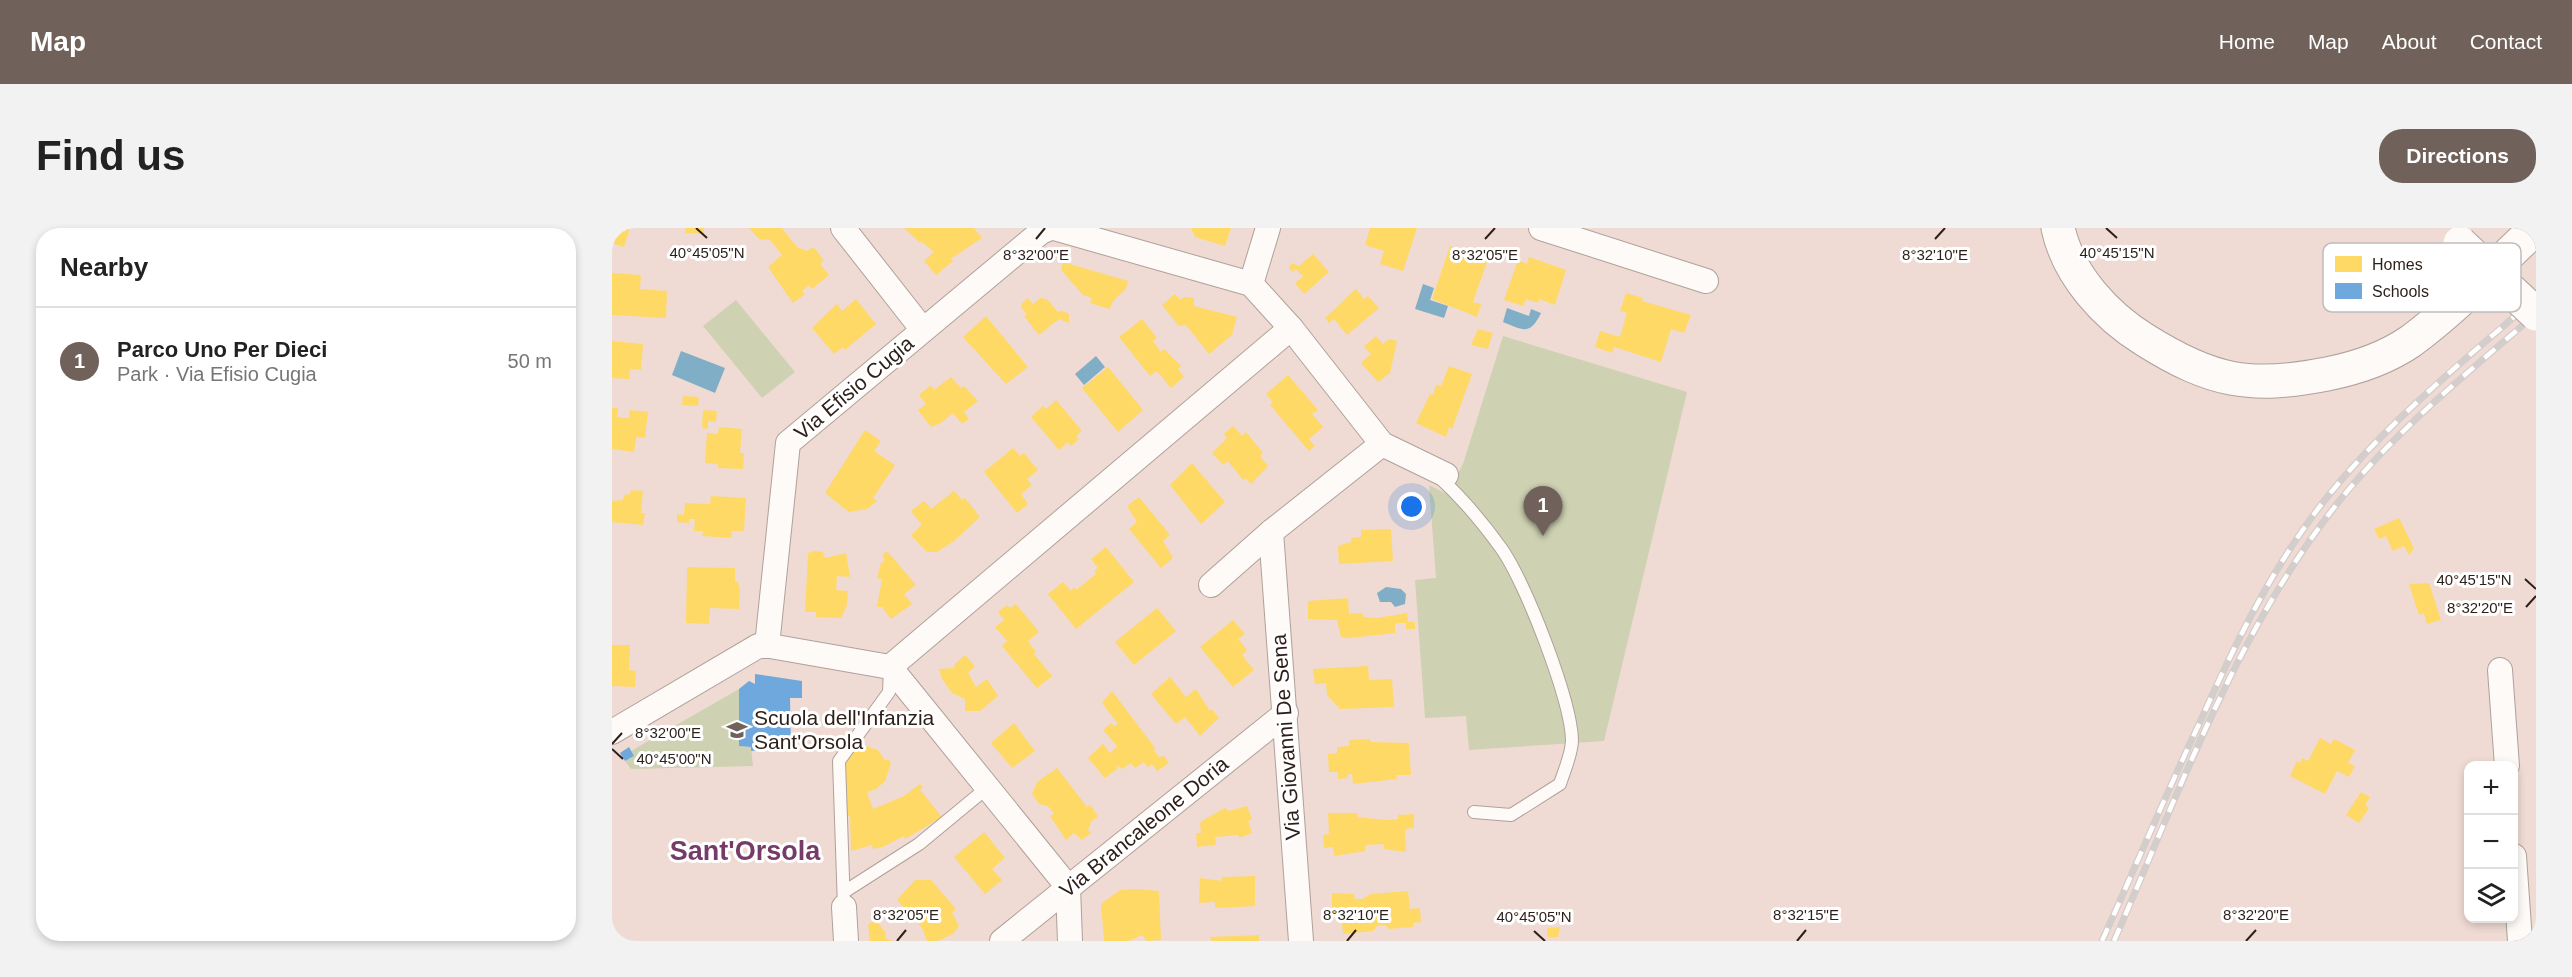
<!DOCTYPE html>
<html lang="en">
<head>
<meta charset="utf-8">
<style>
	:root { --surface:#fff; --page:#f2f2f2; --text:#222; --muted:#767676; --line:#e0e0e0; --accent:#70615a }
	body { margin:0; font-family:Helvetica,sans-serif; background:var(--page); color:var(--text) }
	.controls { position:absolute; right:18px; bottom:18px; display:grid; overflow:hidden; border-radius:12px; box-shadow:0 3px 9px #0003 }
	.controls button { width:54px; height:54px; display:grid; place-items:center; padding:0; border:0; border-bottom:2px solid var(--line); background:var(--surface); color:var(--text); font:30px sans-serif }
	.you { position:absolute; left:800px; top:279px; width:21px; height:21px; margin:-15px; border:4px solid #fff; border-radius:50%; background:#1a73e8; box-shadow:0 0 0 9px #1a73e833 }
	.badge { display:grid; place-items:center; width:39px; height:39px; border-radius:50%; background:var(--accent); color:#fff; font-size:20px; font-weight:700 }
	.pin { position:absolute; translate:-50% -50px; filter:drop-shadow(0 2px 3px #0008) }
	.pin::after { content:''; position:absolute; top:32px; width:21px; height:18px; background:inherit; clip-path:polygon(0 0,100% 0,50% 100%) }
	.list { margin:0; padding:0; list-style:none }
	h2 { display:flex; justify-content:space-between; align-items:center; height:78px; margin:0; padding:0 24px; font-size:26px }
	h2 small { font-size:20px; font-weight:400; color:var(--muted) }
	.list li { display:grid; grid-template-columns:39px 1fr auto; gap:18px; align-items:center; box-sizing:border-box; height:108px; padding:0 24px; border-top:2px solid var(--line) }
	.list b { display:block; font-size:22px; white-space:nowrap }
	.list p { margin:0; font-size:20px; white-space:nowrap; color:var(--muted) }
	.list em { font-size:20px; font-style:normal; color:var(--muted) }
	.icon { flex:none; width:33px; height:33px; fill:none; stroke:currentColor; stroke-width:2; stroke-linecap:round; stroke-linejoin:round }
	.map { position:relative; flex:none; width:1924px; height:713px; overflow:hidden; border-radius:24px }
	header { display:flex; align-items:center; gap:36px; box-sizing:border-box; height:84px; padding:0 30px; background:var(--accent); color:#fff }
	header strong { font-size:28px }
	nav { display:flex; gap:33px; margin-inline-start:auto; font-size:21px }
	.intro { display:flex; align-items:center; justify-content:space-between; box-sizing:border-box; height:144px; padding:0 36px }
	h1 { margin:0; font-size:42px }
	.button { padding:15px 27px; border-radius:24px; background:var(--accent); color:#fff; font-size:21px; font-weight:700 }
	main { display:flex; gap:36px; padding:0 36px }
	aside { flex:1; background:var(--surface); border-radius:24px; box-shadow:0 3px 9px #0003 }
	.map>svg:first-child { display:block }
</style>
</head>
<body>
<header>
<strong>Map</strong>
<nav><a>Home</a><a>Map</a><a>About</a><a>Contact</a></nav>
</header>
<div class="intro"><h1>Find us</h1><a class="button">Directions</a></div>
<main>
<aside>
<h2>Nearby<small></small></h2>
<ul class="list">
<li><span class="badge">1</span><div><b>Parco Uno Per Dieci</b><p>Park · Via Efisio Cugia</p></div><em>50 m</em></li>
</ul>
</aside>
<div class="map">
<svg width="1924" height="713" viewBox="0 0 1924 713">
	<rect width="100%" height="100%" fill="#efdbd3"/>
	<!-- green -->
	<g fill="#ced2b2">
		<path d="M124,72L183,144L150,170L91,98Z"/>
		<path d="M891,108L1075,164L992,513L857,522L854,488L813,490L803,352L824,350L817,257L835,266L851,236Z"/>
		<path d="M127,461V518L139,519L141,538L19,541L13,533L22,528L19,523Z"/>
	</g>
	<!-- water -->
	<g fill="#80aec6">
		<path d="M811,56L822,60L818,72L836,78L832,90L803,81Z"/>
		<path d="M895,80L917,88L919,81L929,85C918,108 911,102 891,94Z"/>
		<path d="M69,123L113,140L103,165L60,147Z"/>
		<path d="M484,128L493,139L472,157L463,146Z"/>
		<path d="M774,359L789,361L794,366L793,376L783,379L779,374H768L765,365Z"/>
	</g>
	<!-- homes -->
	<g fill="#ffd966">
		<path d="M0,0H18L12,19L0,15Z"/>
		<path d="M74,0H92V6L73,5Z"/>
		<path d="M137,0H170L185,19L195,23L201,19L205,23L212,33L208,36L217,47L200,61L197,57L190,63L193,66L181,75L156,39L170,27L158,12L147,11Z"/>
		<path d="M292,0H362L370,10L343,28L339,30L341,33L324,47L312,33L322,24L310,14L308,15Z"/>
		<path d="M579,0H619L613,18L583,9Z"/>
		<path d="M758,0H805L791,43L768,36L772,23L753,17Z"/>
		<path d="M838,18L876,31L861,74L869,76L865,89L820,71Z"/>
		<path d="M701,26L717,44L692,66L683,55L691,49L684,41L680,44L677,40L680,35L687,38Z"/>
		<path d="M917,29L954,42L943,77L927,71L926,75L914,71L911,78L892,72L906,32L915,36Z"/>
		<path d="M451,34L516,53L514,61L502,72L497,81L478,75L480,70L471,67L449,42Z"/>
		<path d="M0,45L29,47L28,61L55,63L54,90L0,87Z"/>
		<path d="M744,61L752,71L756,68L767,80L735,107L722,91L717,95L713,90Z"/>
		<path d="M1014,65L1031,70L1030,73L1079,87L1072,105L1059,101L1049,134L1002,119L1000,125L983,119L988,103L1008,109L1015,85L1008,83Z"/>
		<path d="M563,66L568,72L572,69L582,70V78L625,89L620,107L597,126L574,97L567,98L550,77Z"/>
		<path d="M416,70L421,76L428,70L435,71L446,84L450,83L457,86V95L447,91L427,107L412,88L415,86L409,79L410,75Z"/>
		<path d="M244,71L264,96L233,122L231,119L222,126L200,100L225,76L230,83Z"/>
		<path d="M374,88L416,139L394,156L351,109Z"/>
		<path d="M530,91L545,110L541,113L549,124L552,121L569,138L566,141L572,149L559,160L545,143L538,148L507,109Z"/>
		<path d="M866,101L881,105L876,121L859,117Z"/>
		<path d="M764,108L771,116L777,111L785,113L778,145L766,154L749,135L759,126L752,118Z"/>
		<path d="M0,113L31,116L29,142L18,141L17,151L0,150Z"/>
		<path d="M837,138L860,146L840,201L837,199L834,209L804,195L818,166L821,167L824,157L829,158Z"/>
		<path d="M496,139L531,182L506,204L470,160Z"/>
		<path d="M676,147L706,182L700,186L711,199L697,211L703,218L697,223L658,177L661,174L654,166Z"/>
		<path d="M339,149L349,160L352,158L366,173L352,184L357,191L350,196L341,185L329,195L319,199L306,182L314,176L307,167L319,157L322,162Z"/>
		<path d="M71,168L87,169L86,178L70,177Z"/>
		<path d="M444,172L470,203L464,208L467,211L459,218L456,214L447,222L419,189L431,178L434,181Z"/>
		<path d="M0,180H6L5,189L17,190L18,182L36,184L33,210L24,209L22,224L0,221Z"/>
		<path d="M91,182L105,183L104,194L96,193V201L90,200Z"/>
		<path d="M621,198L630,208L634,204L651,225L648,228L656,238L639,256L634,250L631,252L616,233L611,237L600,225L615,210L612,206Z"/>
		<path d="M107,199L130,201L128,225H132L131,241L106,240V236L93,235L95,205L106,206Z"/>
		<path d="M253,202L269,213L262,223L283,237L261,270L265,273L255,281L237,284L213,265Z"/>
		<path d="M401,220L408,228L412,225L426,242L415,251L420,257L409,266L416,276L405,285L372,244Z"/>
		<path d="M580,235L613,274L589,296L558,257Z"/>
		<path d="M19,262L31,263L29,285H33L31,297L0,294V273L11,272L12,267L18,266Z"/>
		<path d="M342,263L350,272L353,270L368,289L342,313L325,324H315L299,307L310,297L299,283L312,273L319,281Z"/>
		<path d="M99,268L134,270L132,303H120L119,310L90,308L91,303H82L83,291H77V295L65,294V286L72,287L73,275L98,276Z"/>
		<path d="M527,269L558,307L551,313L561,330L549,340L517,301L525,294L515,278Z"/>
		<path d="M1787,290L1802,320L1797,327L1792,318L1781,323L1774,308L1767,311L1762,301Z"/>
		<path d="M779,301L781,333L727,336L726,318L739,314V310L749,309V302Z"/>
		<path d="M494,319L522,354L464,401L436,366L451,354L459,363L462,359L464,362L484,346L482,343L486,340L479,331Z"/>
		<path d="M203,323L211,324L213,330L234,325L238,349L225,348L224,362L236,363L235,377L229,390L204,389V384H193L196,325Z"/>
		<path d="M275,323L304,357L292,366L300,376L279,391L270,379H265L270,351L265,350L269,335L273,332L270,327Z"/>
		<path d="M75,339L123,340V354H126L128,363L127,381L98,380L97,396L74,395Z"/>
		<path d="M1817,355L1829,392L1815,396L1812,385L1807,387L1797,356Z"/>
		<path d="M736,370L737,386L751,385V389L765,390L795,385L796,394H803V401H794V395H786L783,397V405L738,410L729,409L725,392L696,391V373Z"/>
		<path d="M404,376L427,404L416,413L424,424L422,426L440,448L425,460L390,418L395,413L383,399L392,392L386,384L395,377L398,380Z"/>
		<path d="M545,380L564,403L522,437L503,414Z"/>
		<path d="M621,392L633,406L626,411L635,422L630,427L642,442L621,459L588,419Z"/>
		<path d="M0,417H18L17,442L24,443L23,459L0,458Z"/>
		<path d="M353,427L363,438L356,445L364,459L375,451L386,468L368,483H353V471L340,465L330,451L327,441L342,440L343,436Z"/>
		<path d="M756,438L757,452L780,451L782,479L728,481L715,467L714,455L703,456L701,441Z"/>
		<path d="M558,449L574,469L584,461L598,483L600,481L607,490L588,508L573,489L564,496L539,466Z"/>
		<path d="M500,463L543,520L542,522L547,529L552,528L557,535L545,543L540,536L536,539L532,534L523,540L519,535L510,541L505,537V541L493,550L476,530L491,516L498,525L505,518L491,502L499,495L502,498L506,496L490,475Z"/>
		<path d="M402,495L423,523L400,540L379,515Z"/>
		<path d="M1708,510L1719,516L1722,511L1743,522L1736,535L1743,538L1737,549L1725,543L1713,566L1678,548L1685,533L1688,535L1690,530L1696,533Z"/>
		<path d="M758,511V514L797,515L799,547H784L785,551L741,556L740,546H736V550L726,551V544H717L716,526L725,525V519L737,518V512Z"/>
		<path d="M251,517L266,522L273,532L277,531L279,535L273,553L264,561L255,564L261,581L292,568L308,556L311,559L308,562L330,589L293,611L292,608L271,619L261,621L260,617L239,623L238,588H232L234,532L244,519Z"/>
		<path d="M445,540L475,579L478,577L486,588L479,594L476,602L479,605L470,612L462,605L454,612L438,588L442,586L436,578L427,576L420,566L425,554Z"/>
		<path d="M1749,564L1758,569L1753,577L1757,580L1747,595L1734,587Z"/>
		<path d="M635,578L640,591L636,593L640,605L627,610V607L603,609L604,617L585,619L584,605H589L588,595L593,591L613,580L617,583Z"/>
		<path d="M716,585H745L746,589L775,592L786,591V587L802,586V600L793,601L794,624L772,621V616L753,617V623L722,628L721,619L712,620L711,607L717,606Z"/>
		<path d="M372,604L393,630L380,641L390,652L373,666L342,629Z"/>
		<path d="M643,648V678L603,680V674L587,675L588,650L610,653V649Z"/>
		<path d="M303,652H319L344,681L340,685L347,698L341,706L326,713H315L310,700L285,672Z"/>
		<path d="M525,661L547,663L549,712L535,713L530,707L517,713H492L489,676L508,662Z"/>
		<path d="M796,663L798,681L808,680L809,694L801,695V699L777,701L773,697L765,698L761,703L731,706L729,686H720V665L742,666L743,671H750L759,666Z"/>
		<path d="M263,691L274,705L273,710L281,713H258L256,697Z"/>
		<path d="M948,699L946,709H936L935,700Z"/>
		<path d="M647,707V713H599L598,709Z"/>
	</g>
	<!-- schools -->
	<g fill="#6fa8dc">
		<path d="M143,446L190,453V470H178L179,520L139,523V519L127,518V461L137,453L143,456Z"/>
		<path d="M17,519L22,528L13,533L8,525Z"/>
	</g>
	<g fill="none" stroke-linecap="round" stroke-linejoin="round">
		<!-- service casing -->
		<g stroke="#afa19a" stroke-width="14">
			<g id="service">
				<path d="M826,248C849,269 871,295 889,320C913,353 959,472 960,512C960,526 952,543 948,556L899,587L862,584"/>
				<path d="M232,664L307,616L376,559"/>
				<path d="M232,679L227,533L277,464L278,441"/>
			</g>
		</g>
		<!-- minor casing -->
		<g stroke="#afa19a" stroke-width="26">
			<g id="minor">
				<path d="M231,0L311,102"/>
				<path d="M442,0L639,56L679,100L770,216L834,247"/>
				<path d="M929,0L1094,53"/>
				<path d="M639,56L656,0"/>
				<path d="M659,304L689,713"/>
				<path d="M599,357L659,304L770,216"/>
				<path d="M158,418L156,408L176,215L429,4L438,0"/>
				<path d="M278,439L679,100"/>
				<path d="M278,439L456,659L458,713"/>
				<path d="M1888,442L1895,538"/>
				<path d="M0,504L146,418H158L278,439"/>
				<path d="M1902,628L1908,713"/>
				<path d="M232,679L234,713"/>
				<path d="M390,713L674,485"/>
			</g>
		</g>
		<!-- primary casing -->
		<g stroke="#afa19a" stroke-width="35">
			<path id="primary" d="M1446,0C1456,47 1494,88 1533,112C1600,154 1638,161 1715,146C1745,140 1773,131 1799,113C1844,80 1883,38 1924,0"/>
		</g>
		<!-- service -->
		<use href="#service" stroke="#fdfaf8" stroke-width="12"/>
		<!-- minor -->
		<use href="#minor" stroke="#fdfaf8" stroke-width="24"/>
		<!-- primary -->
		<use href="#primary" stroke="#fdfaf8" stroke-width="33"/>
		<!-- rail casing -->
		<g stroke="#d3cdcb" stroke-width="7">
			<g id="rail">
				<path d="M1490,713C1523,640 1554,566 1588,494C1623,416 1659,341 1712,273C1773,196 1850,134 1924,70"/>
				<path d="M1502,713C1566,567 1623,407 1721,281C1779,206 1853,147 1924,86"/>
			</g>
		</g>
		<!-- rail -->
		<use href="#rail" stroke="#fff" stroke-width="4.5" stroke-dasharray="14" stroke-linecap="butt"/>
		<!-- primary-bridge casing -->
		<g stroke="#afa19a" stroke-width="35" stroke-linecap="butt">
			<path id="primary-bridge" d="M1848,15L1924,86"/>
		</g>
		<!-- primary-bridge -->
		<use href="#primary-bridge" stroke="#fdfaf8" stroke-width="33"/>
	</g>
	<!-- ticks -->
	<path fill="none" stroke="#2c1f19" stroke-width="2" d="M84,0L95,10M1494,0L1505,10M424,11L433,0M873,11L883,0M1323,11L1333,0M1913,351L1924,361M1914,379L1924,368M0,516L10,505M0,521L11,531M922,703L933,713M285,713L294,702M735,713L744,702M1185,713L1194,702M1634,713L1644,702"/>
	<!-- icons -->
	<defs>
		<g id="school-bare" transform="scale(1.62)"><path d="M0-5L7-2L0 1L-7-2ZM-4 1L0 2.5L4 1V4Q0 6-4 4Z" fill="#70615a" stroke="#fff" stroke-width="2.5" paint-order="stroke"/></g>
	</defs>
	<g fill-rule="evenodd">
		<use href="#school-bare" x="125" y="502"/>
	</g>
	<g text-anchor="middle" stroke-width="6" stroke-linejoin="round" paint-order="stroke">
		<!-- street labels -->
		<g font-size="21" fill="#2c1f19" stroke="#fff">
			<text transform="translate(242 160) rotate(-40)" y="7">Via Efisio Cugia</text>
			<text transform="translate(674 509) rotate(-94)" y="7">Via Giovanni De Sena</text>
			<text transform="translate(532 599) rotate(-39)" y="7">Via Brancaleone Doria</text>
		</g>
		<!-- poi labels -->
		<g font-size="21" fill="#2c1f19" stroke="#fff" text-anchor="start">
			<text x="142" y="497">Scuola dell'Infanzia<tspan x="142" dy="24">Sant'Orsola</tspan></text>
		</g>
		<!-- district labels -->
		<g font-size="27" font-weight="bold" fill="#763c67" stroke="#fff">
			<text x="133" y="632">Sant'Orsola</text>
		</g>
	</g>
	<!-- legend -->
	<rect x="1711" y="15" width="198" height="69" rx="9" fill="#fff" stroke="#c0bcba" stroke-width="1.5"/>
	<rect x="1723" y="28" width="27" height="16" fill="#ffd966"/>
	<rect x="1723" y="55" width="27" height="16" fill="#6fa8dc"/>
	<g font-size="16" fill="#2c1f19">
		<text x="1760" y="42">Homes</text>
		<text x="1760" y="69">Schools</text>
	</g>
	<g font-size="15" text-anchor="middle" fill="#2c1f19" stroke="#fff" stroke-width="6" stroke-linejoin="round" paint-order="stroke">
		<text x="95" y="30">40°45'05"N</text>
		<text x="1505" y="30">40°45'15"N</text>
		<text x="424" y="32">8°32'00"E</text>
		<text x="873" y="32">8°32'05"E</text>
		<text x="1323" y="32">8°32'10"E</text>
		<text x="1862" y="357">40°45'15"N</text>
		<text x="1868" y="385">8°32'20"E</text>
		<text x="56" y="510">8°32'00"E</text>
		<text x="62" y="536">40°45'00"N</text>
		<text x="294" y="692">8°32'05"E</text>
		<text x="744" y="692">8°32'10"E</text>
		<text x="1194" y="692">8°32'15"E</text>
		<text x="1644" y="692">8°32'20"E</text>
		<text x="922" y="694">40°45'05"N</text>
	</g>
</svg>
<div class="controls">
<button>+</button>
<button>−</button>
<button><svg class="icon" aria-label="layers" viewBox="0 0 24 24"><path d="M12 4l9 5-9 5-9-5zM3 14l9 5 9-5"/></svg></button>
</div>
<div class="you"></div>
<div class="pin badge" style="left:931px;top:308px">1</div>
</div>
</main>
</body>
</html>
